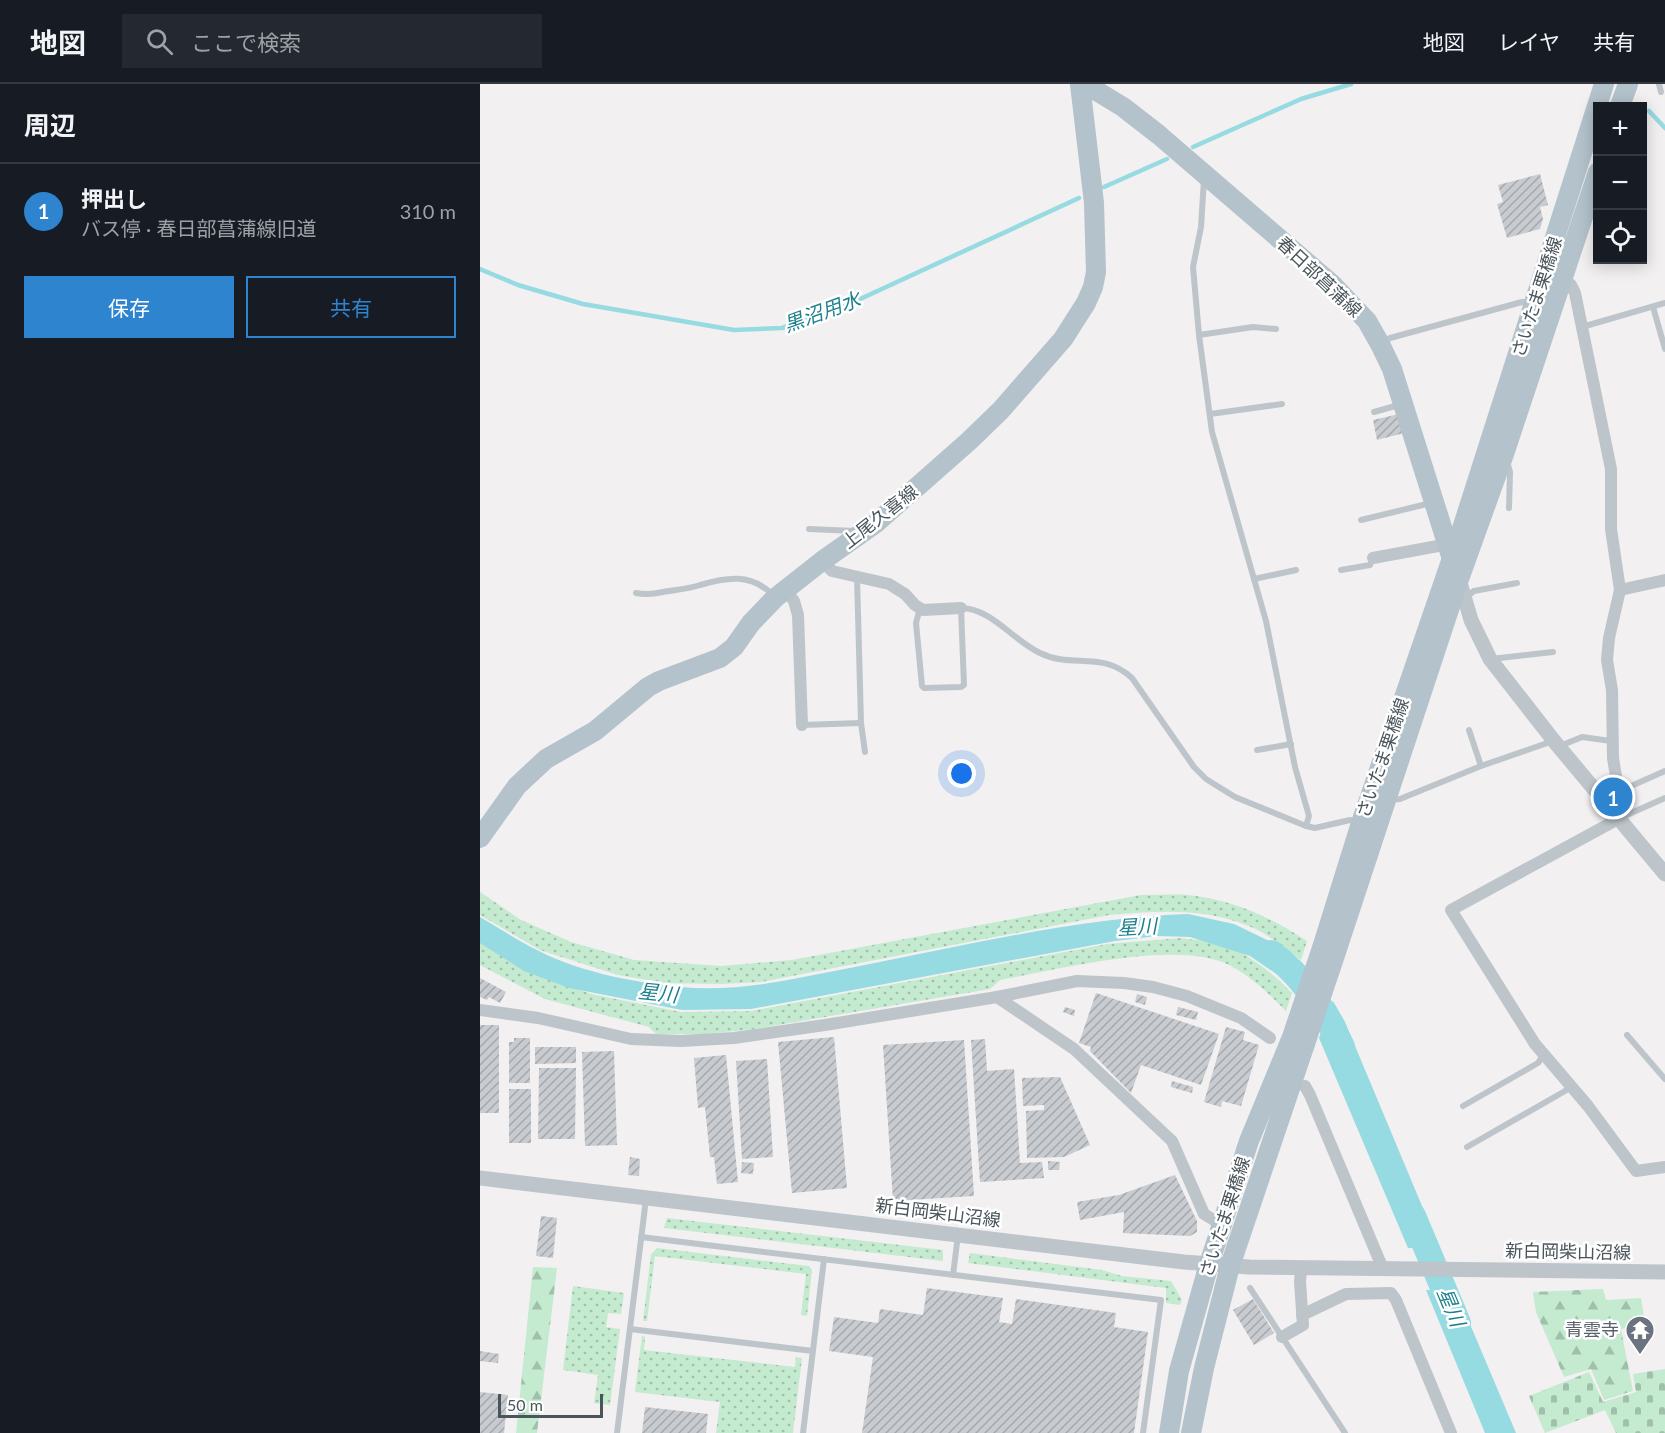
<!DOCTYPE html>
<html lang="ja">
<head>
<meta charset="utf-8">
<style>
	:root { --surface:#171b24; --page:#242831; --text:#f1f3f6; --muted:#9ea1a6; --line:#363941; --accent:#2e84ce }
	body { margin:0; font-family:Lato,"Noto Sans JP",sans-serif; background:var(--page); color:var(--text) }
	.controls { position:absolute; right:18px; top:18px; display:grid; overflow:hidden; border-radius:0px; box-shadow:0 3px 15px #0003 }
	.controls button { width:54px; height:54px; display:grid; place-items:center; padding:0; border:0; border-bottom:2px solid var(--line); background:var(--surface); color:var(--text); font:30px sans-serif }
	.scale { position:absolute; left:18px; bottom:15px; width:105px; box-sizing:border-box; padding-left:6px; border:3px solid #4a555b; border-top:0; font-size:16px; line-height:21px; white-space:nowrap; color:#4a555b; -webkit-text-stroke:4px #fff; paint-order:stroke }
	.you { position:absolute; left:482px; top:690px; width:21px; height:21px; margin:-15px; border:4px solid #fff; border-radius:50%; background:#1a73e8; box-shadow:0 0 0 9px #1a73e833 }
	.badge { display:grid; place-items:center; width:39px; height:39px; border-radius:50%; background:var(--accent); color:#fff; font-size:20px; font-weight:700 }
	.pin { position:absolute; translate:-50% -50%; border:3px solid #fff; box-shadow:0 2px 6px #0006 }
	.list { margin:0; padding:0; list-style:none }
	h2 { display:flex; justify-content:space-between; align-items:center; height:78px; margin:0; padding:0 24px; font-size:26px }
	h2 small { font-size:20px; font-weight:400; color:var(--muted) }
	.list li { display:grid; grid-template-columns:39px 1fr auto; gap:18px; align-items:center; box-sizing:border-box; height:96px; padding:0 24px; border-top:2px solid var(--line) }
	.list b { display:block; font-size:22px; white-space:nowrap }
	.list p { margin:0; font-size:20px; white-space:nowrap; color:var(--muted) }
	.list em { font-size:20px; font-style:normal; color:var(--muted) }
	.actions { display:flex; gap:12px; padding:18px 24px }
	.actions a { flex:1; padding:14px 0; border:2px solid var(--accent); border-radius:0px; text-align:center; font-size:21px; color:var(--accent) }
	.actions .main { background:var(--accent); color:#fff }
	.icon { flex:none; width:33px; height:33px; fill:none; stroke:currentColor; stroke-width:2; stroke-linecap:round; stroke-linejoin:round }
	.map { position:relative; flex:none; width:1185px; height:1349px; overflow:hidden }
	header { display:flex; align-items:center; gap:36px; box-sizing:border-box; height:84px; padding:0 30px; background:var(--surface); border-bottom:2px solid var(--line) }
	header strong { font-size:28px }
	nav { display:flex; gap:33px; margin-inline-start:auto; font-size:21px }
	.search { width:420px; height:54px; background:var(--page); display:flex; align-items:center; gap:15px; box-sizing:border-box; padding:0 21px; border-radius:0px; color:var(--muted); font-size:22px }
	main { display:flex }
	aside { flex:1; background:var(--surface) }
	.map>svg:first-child { display:block }
</style>
</head>
<body>
<header>
<strong>地図</strong>
<div class="search"><svg class="icon" aria-label="search" viewBox="0 0 24 24"><circle cx="10" cy="10" r="6"/><path d="M15 15l6 6"/></svg>ここで検索</div>
<nav><a>地図</a><a>レイヤ</a><a>共有</a></nav>
</header>
<main>
<aside>
<h2>周辺<small></small></h2>
<ul class="list">
<li><span class="badge">1</span><div><b>押出し</b><p>バス停 · 春日部菖蒲線旧道</p></div><em>310 m</em></li>
</ul>
<div class="actions"><a class="main">保存</a><a>共有</a></div>
</aside>
<div class="map">
<svg width="1185" height="1349" viewBox="0 0 1185 1349">
	<defs>
		<pattern id="grass-dots" width="8" height="8" patternUnits="userSpaceOnUse" patternTransform="scale(1.5)"><rect width="8" height="8" fill="#c4eacf"/><path d="M2 2h.1M6 6h.1" fill="none" stroke="#a1c0ab" stroke-width="1.8" stroke-linecap="round"/></pattern>
		<pattern id="forest-firs" width="22" height="20" patternUnits="userSpaceOnUse" patternTransform="scale(1.5)"><rect width="22" height="20" fill="#c4eacf"/><path d="M5 1l3.5 6h-7zM16 11l3.5 6h-7z" fill="#a1c0ab"/></pattern>
		<pattern id="cemetery-stones" width="16" height="16" patternUnits="userSpaceOnUse" patternTransform="scale(1.5)"><rect width="16" height="16" fill="#c4eacf"/><path d="M2 7V4a2 2 0 0 1 4 0v3zM10 15v-3a2 2 0 0 1 4 0v3z" fill="#a1c0ab"/></pattern>
		<pattern id="building-hatch" width="6" height="6" patternUnits="userSpaceOnUse" patternTransform="scale(1.5)"><rect width="6" height="6" fill="#c8cbcf"/><path d="M-1 1l2-2M0 6l6-6M5 7l2-2" fill="none" stroke="#a4a8ab"/></pattern>
	</defs>
	<rect width="100%" height="100%" fill="#f2f0f0"/>
	<!-- grass -->
	<g fill="url(#grass-dots)">
		<path d="M0,808L41,836L91,858L154,876L241,882L312,876L661,811C676,811 692,810 707,811C751,815 791,833 827,857L821,876C805,865 789,850 771,843C725,823 678,827 629,831L281,898L240,900L186,899L138,891L60,866L0,831Z"/>
		<path d="M701,854C713,856 727,856 738,859C764,866 794,890 812,909L806,927C788,909 771,892 749,881C697,855 577,886 520,896L510,905L274,945L225,950H176L169,943L65,915L0,881V858L47,886L111,910L201,928L271,927L627,860Z"/>
		<path d="M187,1134L463,1166V1177L184,1144Z"/>
		<path d="M177,1164L329,1182L332,1186L327,1232L321,1231L326,1190L175,1172L167,1237H163L171,1170Z"/>
		<path d="M490,1169L622,1186L642,1192L691,1197L702,1216L700,1221L686,1219V1204L488,1179Z"/>
		<path d="M93,1202L144,1209L141,1230L128,1229L126,1243L140,1245L130,1321L114,1319L118,1291L83,1286Z"/>
		<path d="M162,1252L165,1253L164,1266L315,1283L316,1273L322,1274L313,1349H236L240,1318L155,1308Z"/>
	</g>
	<!-- forest -->
	<g fill="url(#forest-firs)">
		<path d="M53,1183L77,1184L57,1349H36Z"/>
		<path d="M1123,1205L1126,1216L1161,1214L1165,1240L1141,1245L1153,1307L1124,1316L1111,1285L1084,1293L1056,1228L1053,1208Z"/>
	</g>
	<!-- cemetery -->
	<path fill="url(#cemetery-stones)" d="M1185,1285V1349H1136L1125,1326L1065,1349L1049,1312L1109,1288L1123,1318L1156,1308L1153,1290Z"/>
	<!-- water -->
	<g fill="#96dae2">
		<path d="M708,830L754,840L787,856L820,880L812,905L798,891L770,872L710,853L677,852L635,857L271,925L202,926L89,904L44,887L0,859V833C17,843 34,854 51,863C95,887 150,898 200,903C261,909 321,893 380,882C488,861 598,834 708,830Z"/>
		<path d="M853,917L865,938L960,1165L928,1164L839,954Z"/>
		<path d="M946,1206L976,1207L1036,1349H1005Z"/>
	</g>
	<g fill="none" stroke-linecap="round" stroke-linejoin="round">
		<!-- stream -->
		<g stroke="#96dae2" stroke-width="4.5">
			<path d="M1169,27L1185,44"/>
			<path d="M713,63L821,15L871,0"/>
			<path d="M624,103L687,75"/>
			<path d="M0,185L38,201L103,220L254,246L302,244L352,228L599,114"/>
		</g>
		<!-- river -->
		<g stroke="#96dae2" stroke-width="26">
			<path d="M791,869C823,891 845,928 862,963"/>
			<path d="M933,1132L978,1239"/>
		</g>
	</g>
	<!-- building -->
	<g fill="url(#building-hatch)">
		<path d="M1060,90L1068,121L1060,123L1063,135L1060,145L1027,154L1017,120L1023,118L1018,101Z"/>
		<path d="M919,330L924,349L897,356L893,336Z"/>
		<path d="M0,894L26,908L20,919L9,913L7,916L0,913Z"/>
		<path d="M616,909L739,950L721,1001L661,981L651,1009L610,967L611,963L599,959Z"/>
		<path d="M657,910L667,913L665,921L655,918Z"/>
		<path d="M585,923L595,926L594,932L583,928Z"/>
		<path d="M698,923L718,928L716,936L696,931Z"/>
		<rect x="0" y="941" width="19" height="88"/>
		<path d="M746,943L765,948L763,956L779,961L761,1022L742,1017L741,1023L724,1018Z"/>
		<path d="M354,953L367,1104L312,1109L298,958Z"/>
		<path d="M34,954H50V999H29V958H34Z"/>
		<path d="M505,955L507,987L534,985L540,1079L562,1078L564,1094L500,1098L491,956Z"/>
		<path d="M484,956L494,1112L413,1117L403,961Z"/>
		<path d="M55,963H96V979L55,980Z"/>
		<path d="M134,967L137,1061L105,1062L102,968Z"/>
		<path d="M246,971L258,1098L237,1100L234,1073H230L225,1023L218,1024L214,974Z"/>
		<path d="M287,975L293,1073L262,1075L256,977Z"/>
		<path d="M59,984H96L95,1055H58Z"/>
		<path d="M580,993L610,1061L584,1073L547,1074L546,1027L564,1026V1021L543,1022L542,994Z"/>
		<path d="M692,997L713,1003L712,1009L691,1003Z"/>
		<rect x="29" y="1005" width="22" height="54"/>
		<path d="M150,1073L160,1075L159,1092L148,1091Z"/>
		<path d="M568,1077L580,1078L579,1086H568Z"/>
		<path d="M262,1078L274,1079L273,1090L261,1089Z"/>
		<path d="M695,1091L717,1137V1148L710,1152L643,1149L644,1128L600,1136L597,1118L639,1111Z"/>
		<path d="M61,1132L77,1134L73,1174L56,1172Z"/>
		<path d="M447,1204L523,1214L519,1238L532,1240L536,1215L636,1229L634,1243L668,1248L654,1349H382L393,1273L349,1267L354,1233L398,1239L400,1225L443,1231Z"/>
		<path d="M773,1215L794,1249L774,1261L753,1226Z"/>
		<path d="M0,1267L19,1270L18,1279L0,1277Z"/>
		<path d="M0,1308L28,1311L24,1349H0Z"/>
		<path d="M165,1323L228,1330L226,1349H162Z"/>
	</g>
	<g fill="none" stroke-linecap="round" stroke-linejoin="round">
		<!-- service -->
		<g stroke="#bdc5cb" stroke-width="6">
			<path d="M1179,0L1181,8"/>
			<path d="M724,95L721,143L713,183L719,251L732,348L786,537L815,683L829,732L826,742"/>
			<path d="M1173,223L1185,265"/>
			<path d="M1102,243L1185,219"/>
			<path d="M719,251L773,243L796,245"/>
			<path d="M903,259L910,254L1042,218H1051"/>
			<path d="M894,328L919,321"/>
			<path d="M730,330L802,320"/>
			<path d="M1027,377L1030,388L1029,424"/>
			<path d="M881,436L951,419"/>
			<path d="M329,445L375,447"/>
			<path d="M861,486L890,481L893,474"/>
			<path d="M377,493L381,639L385,668"/>
			<path d="M774,495L816,486"/>
			<path d="M156,509C165,511 174,510 183,508C195,506 208,505 220,501C247,493 271,489 293,511"/>
			<path d="M986,513L994,507L1037,499"/>
			<path d="M440,524L436,539L442,602L444,604L481,603L484,601L481,524C513,525 532,556 560,569C592,585 622,566 652,594L714,683L726,695L755,713L826,742L835,744L870,736L877,738"/>
			<path d="M1011,575L1073,568"/>
			<path d="M322,641L381,639"/>
			<path d="M989,646L1001,682"/>
			<path d="M1080,662L1102,653L1131,657"/>
			<path d="M777,666L811,660"/>
			<path d="M1140,707L1185,687"/>
			<path d="M908,716L920,715L1001,682L1073,657"/>
			<path d="M1140,734L1185,714"/>
			<path d="M1147,951L1185,995"/>
			<path d="M983,1022L1058,979L1064,970"/>
			<path d="M987,1063L1092,1003"/>
			<path d="M161,1153L681,1216L663,1349"/>
			<path d="M473,1191L478,1151"/>
			<path d="M770,1204L865,1349"/>
			<path d="M150,1245L333,1267"/>
			<path d="M137,1349L166,1115"/>
			<path d="M323,1349L344,1175"/>
		</g>
		<!-- minor -->
		<g stroke="#bdc5cb" stroke-width="12">
			<path d="M1082,193L1091,201L1095,209L1131,385V445L1140,506L1129,554L1127,576L1132,606L1133,674L1141,723L1140,734L971,826L1055,960L1108,1022L1156,1087L1185,1083"/>
			<path d="M893,474L958,462L967,455"/>
			<path d="M342,477L352,487L409,500L425,510L435,521L443,526L481,524"/>
			<path d="M305,505L314,517L318,531L322,641"/>
			<path d="M1140,506L1185,496"/>
			<path d="M517,913L594,965L692,1057L724,1130L742,1141"/>
			<path d="M0,926L58,934L151,955L201,957L254,954L345,941L517,913L597,897L644,899L673,903L707,912L761,934L790,954"/>
			<path d="M825,1002L830,1011L903,1185"/>
			<path d="M822,1231L866,1210L911,1209L916,1216L971,1349"/>
			<path d="M802,1253L823,1241L820,1198L821,1185"/>
		</g>
		<!-- tertiary -->
		<g stroke="#bdc5cb" stroke-width="15">
			<path d="M979,495L991,536L1010,575L1074,657L1185,790"/>
			<path d="M0,1094L704,1178L769,1183L1185,1188"/>
		</g>
		<!-- primary -->
		<g stroke="#b3c2cb" stroke-width="20">
			<path d="M605,0L643,23L679,51L853,201L887,237L900,260L912,285L972,475"/>
			<path d="M1140,22L1148,0"/>
			<path d="M0,754L37,702L66,675L115,647L168,603L179,597L240,574L254,563L271,539L295,514L342,477L396,439L489,357L521,326L583,255L606,219L613,203L616,188L614,119L600,0"/>
			<path d="M689,1349L699,1287L729,1180L769,1057L812,953L842,864L881,739L980,451L1124,0"/>
			<path d="M711,1349L724,1284L750,1182L852,880L979,495L1024,370L1118,88"/>
		</g>
	</g>
	<!-- icons -->
	<defs>
		<g id="temple-pin" transform="scale(1.5)"><path d="M0 17L-7.5 6A9.5 9.5 0 1 1 7.5 6Z" fill="#6b7280" stroke="#fff"/><path d="M0-6L5-2H3V0L6.5 2.5H4V6H1.5V3h-3V6H-4V2.5H-6.5L-3 0V-2H-5Z" fill="#fff"/></g>
	</defs>
	<g fill-rule="evenodd">
		<use href="#temple-pin" x="1160" y="1246"/>
	</g>
	<g text-anchor="middle" stroke-width="5" stroke-linejoin="round" paint-order="stroke">
		<!-- street labels -->
		<g font-size="18" fill="#4a555b" stroke="#fff">
			<text transform="translate(839 193) rotate(43)" y="6">春日部菖蒲線</text>
			<text transform="translate(1057 213) rotate(-72)" y="6">さいたま栗橋線</text>
			<text transform="translate(400 433) rotate(-38)" y="6">上尾久喜線</text>
			<text transform="translate(903 674) rotate(-71)" y="6">さいたま栗橋線</text>
			<text transform="translate(458 1129) rotate(7)" y="6">新白岡柴山沼線</text>
			<text transform="translate(745 1133) rotate(-72)" y="6">さいたま栗橋線</text>
			<text transform="translate(1088 1168) rotate(1)" y="6">新白岡柴山沼線</text>
		</g>
		<!-- worship labels -->
		<g font-size="18" fill="#5b616d" stroke="#fff" text-anchor="end">
			<text x="1139" y="1252">青雲寺</text>
		</g>
		<!-- water labels -->
		<g font-size="20" font-style="italic" fill="#1c818d" stroke="#fff">
			<text transform="translate(342 228) rotate(-20)" y="7">黒沼用水</text>
			<text transform="translate(657 843) rotate(-3)" y="7">星川</text>
			<text transform="translate(178 909) rotate(6)" y="7">星川</text>
			<text transform="translate(971 1223) rotate(67)" y="7">星川</text>
		</g>
	</g>
</svg>
<div class="controls">
<button>+</button>
<button>−</button>
<button><svg class="icon" aria-label="locate" viewBox="0 0 24 24"><circle cx="12" cy="12" r="6"/><path d="M12 2v4M12 18v4M2 12h4M18 12h4"/></svg></button>
</div>
<div class="scale">50 m</div>
<div class="you"></div>
<div class="pin badge" style="left:1133px;top:713px">1</div>
</div>
</main>
</body>
</html>
